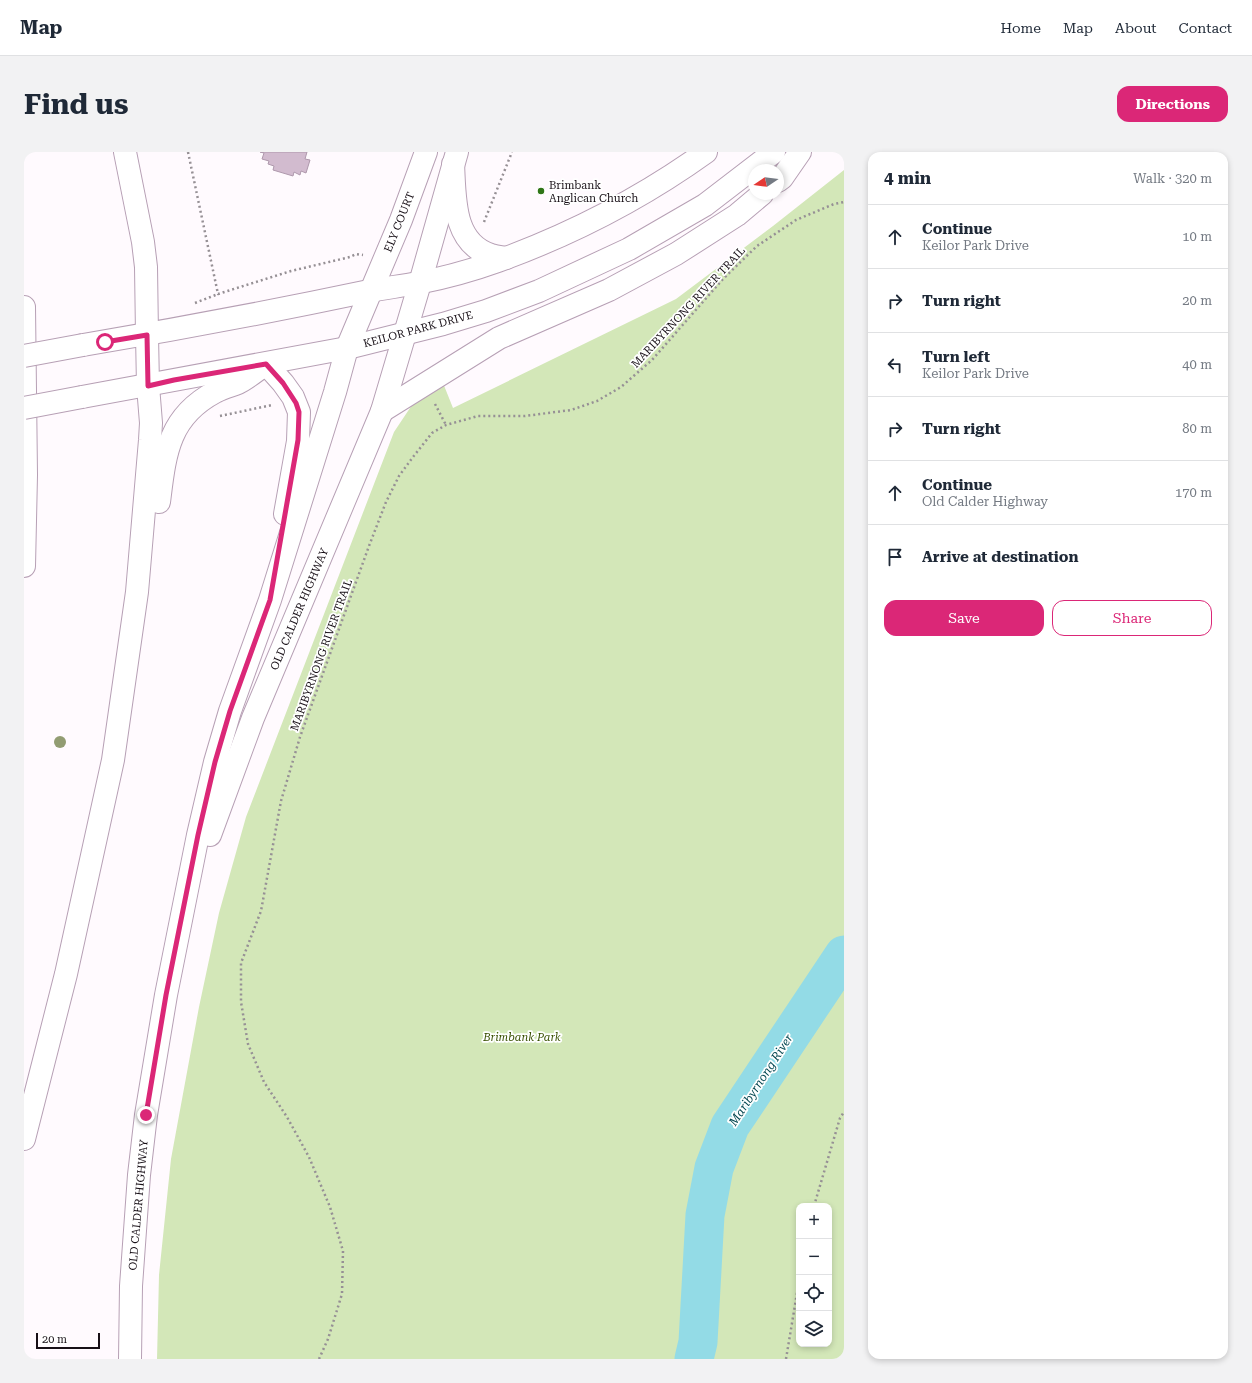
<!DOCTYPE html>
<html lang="en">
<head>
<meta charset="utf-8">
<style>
	:root { --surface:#fff; --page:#f2f2f3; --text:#1f2937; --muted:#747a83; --line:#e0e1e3; --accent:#db2777 }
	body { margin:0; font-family:"Roboto Serif",serif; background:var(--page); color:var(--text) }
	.controls { position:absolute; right:12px; bottom:12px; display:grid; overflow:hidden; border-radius:8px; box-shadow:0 2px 6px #0003 }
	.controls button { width:36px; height:36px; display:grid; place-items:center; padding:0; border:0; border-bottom:1px solid var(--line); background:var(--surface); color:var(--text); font:20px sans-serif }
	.compass { position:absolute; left:724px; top:12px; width:36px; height:36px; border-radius:50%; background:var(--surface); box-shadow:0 2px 6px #0003; rotate:257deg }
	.scale { position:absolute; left:12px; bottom:10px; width:64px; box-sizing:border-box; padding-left:4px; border:2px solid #170f16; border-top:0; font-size:11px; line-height:14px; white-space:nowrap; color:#170f16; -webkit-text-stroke:3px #fff; paint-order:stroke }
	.stop { position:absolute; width:12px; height:12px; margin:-9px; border:3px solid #db2777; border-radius:50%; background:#fff }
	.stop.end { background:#db2777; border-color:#fff; box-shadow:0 1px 4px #0008 }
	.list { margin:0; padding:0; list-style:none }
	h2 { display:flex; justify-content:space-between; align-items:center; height:52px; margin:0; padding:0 16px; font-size:17px }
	h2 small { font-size:13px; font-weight:400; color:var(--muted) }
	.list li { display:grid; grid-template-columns:26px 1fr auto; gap:12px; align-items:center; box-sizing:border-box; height:64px; padding:0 16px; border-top:1px solid var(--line) }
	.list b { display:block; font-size:15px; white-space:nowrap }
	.list p { margin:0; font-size:13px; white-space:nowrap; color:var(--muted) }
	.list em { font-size:13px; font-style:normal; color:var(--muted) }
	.actions { display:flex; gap:8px; padding:12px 16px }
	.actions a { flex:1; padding:9px 0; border:1px solid var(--accent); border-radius:12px; text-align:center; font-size:14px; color:var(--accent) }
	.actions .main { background:var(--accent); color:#fff }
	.icon { flex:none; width:22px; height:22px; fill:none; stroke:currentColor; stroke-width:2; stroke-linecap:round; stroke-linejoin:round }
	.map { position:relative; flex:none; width:820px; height:1207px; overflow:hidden; border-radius:12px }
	header { display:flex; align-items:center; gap:24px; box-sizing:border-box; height:56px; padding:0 20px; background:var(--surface); border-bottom:1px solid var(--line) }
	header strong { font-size:19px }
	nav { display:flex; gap:22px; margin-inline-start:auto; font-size:14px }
	.intro { display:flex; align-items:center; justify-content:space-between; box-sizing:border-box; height:96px; padding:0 24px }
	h1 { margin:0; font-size:28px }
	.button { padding:10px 18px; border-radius:12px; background:var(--accent); color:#fff; font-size:14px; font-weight:700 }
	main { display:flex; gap:24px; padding:0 24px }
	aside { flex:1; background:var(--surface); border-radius:12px; box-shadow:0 2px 6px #0003 }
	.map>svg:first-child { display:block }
</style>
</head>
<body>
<header>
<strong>Map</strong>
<nav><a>Home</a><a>Map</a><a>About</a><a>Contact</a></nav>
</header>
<div class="intro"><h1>Find us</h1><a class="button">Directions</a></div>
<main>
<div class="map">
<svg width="820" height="1207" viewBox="0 0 820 1207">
	<rect width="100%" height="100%" fill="#fffafe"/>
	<!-- green -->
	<path fill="#d3e7b8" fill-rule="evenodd" d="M820,18V1207H133L135,1123L147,1007L175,855L195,761L222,665L370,280L388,253L419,231L429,256L652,147L749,74ZM775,1054H805V1192H775Z"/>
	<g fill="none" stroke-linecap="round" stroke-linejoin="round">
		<!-- river -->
		<path stroke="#93dbe6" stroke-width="39" d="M670,1207L674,1190L681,1063L690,1016L706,974L820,803"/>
	</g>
	<!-- building -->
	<path fill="#d2bbcf" stroke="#ae98ac" d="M236,0H283L281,7L286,8L282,21L277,19L276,23L270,20L269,24L249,18L250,14L244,12L245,9L238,7L240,1Z"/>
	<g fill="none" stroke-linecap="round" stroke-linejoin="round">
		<!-- street casing -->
		<g stroke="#b7a0b5" stroke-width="24">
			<g id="street">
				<path d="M396,131L433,0"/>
				<path d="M347,139L377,68L402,0"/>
			</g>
		</g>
		<!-- primary casing -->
		<g stroke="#b7a0b5" stroke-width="24">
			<g id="primary">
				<path d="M429,12C431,44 428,91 467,103C472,105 477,105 482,106"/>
				<path d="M754,29L758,26L776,0"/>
				<path d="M123,183L124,234"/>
				<path d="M59,193C155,177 250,159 345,139C361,136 378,134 394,131C420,126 449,118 474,109C548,82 618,46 682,0"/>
				<path d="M242,212L259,231L269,245L275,260L274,289L261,362"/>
				<path d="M58,245L323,196L419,172L462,159L515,139L605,97L681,53L750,0"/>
				<path d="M358,259L475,186L585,138L652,102L713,63L738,42"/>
				<path d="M186,683L229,566L358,259L396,131"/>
				<path d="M106,1207L107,1134L115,1023L122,963L142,843L174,683L191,610L206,559L246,448L311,240L323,196L347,139"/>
			</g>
		</g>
		<!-- highway casing -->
		<g stroke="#b7a0b5" stroke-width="24">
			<g id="highway">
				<path d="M101,0L119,90L122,115L123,183"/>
				<path d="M0,155L2,323L0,414"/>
				<path d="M135,350C141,302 144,265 191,240C198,236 206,234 214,231C224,226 233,218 242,212"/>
				<path d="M0,987L42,822L89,608L113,440L126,288L127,271L124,234"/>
			</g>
		</g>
		<!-- path -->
		<g stroke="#969095" stroke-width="2.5" stroke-dasharray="2 3" stroke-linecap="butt">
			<path d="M164,0L194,142L267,119L326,105L332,102L339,103"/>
			<path d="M460,70L488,0"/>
			<path d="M171,151L194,142"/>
			<path d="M411,252L422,273"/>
			<path d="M196,264L248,253"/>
			<path d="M790,1054L816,966L820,960"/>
			<path d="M295,1207L304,1187L318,1142L319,1099L306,1055L285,1005L263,965L240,930L224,892L217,850V811L237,759L257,649L276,585L345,394L362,350L375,324L389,305L408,281L422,273L454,264H501L547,258L573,249L597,235L628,208L699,127L733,94L772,68L810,52L820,50"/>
			<path d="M762,1207L775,1129"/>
		</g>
		<!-- street -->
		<use href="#street" stroke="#fff" stroke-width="22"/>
		<!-- primary -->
		<use href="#primary" stroke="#fff" stroke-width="22"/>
		<!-- highway -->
		<use href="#highway" stroke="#fff" stroke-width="22"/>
		<!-- primary-bridge casing -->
		<g stroke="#b7a0b5" stroke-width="24" stroke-linecap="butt">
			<g id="primary-bridge">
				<path d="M0,204L59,193"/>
				<path d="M0,256L58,245"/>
			</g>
		</g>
		<!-- primary-bridge -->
		<use href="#primary-bridge" stroke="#fff" stroke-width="22"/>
	</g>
	<!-- trees -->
	<circle fill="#929c72" cx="36" cy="590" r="6"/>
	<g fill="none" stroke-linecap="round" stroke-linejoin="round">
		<!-- route -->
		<path stroke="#db2777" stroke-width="5" d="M81,190L123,183L124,234L150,228L242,212L259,231L272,251L275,260L274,288L246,448L206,559L191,610L174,683L142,843L122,963"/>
	</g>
	<!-- markers -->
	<circle fill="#2f7516" stroke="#fff" stroke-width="1.5" cx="517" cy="39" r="4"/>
	<g text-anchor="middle" stroke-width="3.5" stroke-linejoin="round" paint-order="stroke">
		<!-- poi labels -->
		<g font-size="11" fill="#170f16" stroke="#fff" text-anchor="start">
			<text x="525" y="37">Brimbank<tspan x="525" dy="13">Anglican Church</tspan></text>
		</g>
		<!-- street labels -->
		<g font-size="11" fill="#170f16" stroke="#fff">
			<text transform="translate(375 70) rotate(-68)" y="4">ELY COURT</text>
			<text transform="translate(664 155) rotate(-47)" y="4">MARIBYRNONG RIVER TRAIL</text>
			<text transform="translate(394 177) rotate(-15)" y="4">KEILOR PARK DRIVE</text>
			<text transform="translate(275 457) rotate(-67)" y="4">OLD CALDER HIGHWAY</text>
			<text transform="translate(297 503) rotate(-70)" y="4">MARIBYRNONG RIVER TRAIL</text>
			<text transform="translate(114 1053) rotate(-85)" y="4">OLD CALDER HIGHWAY</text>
		</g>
		<!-- park labels -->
		<g font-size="11" font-style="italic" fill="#384f00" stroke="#fff">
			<text x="498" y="889">Brimbank Park</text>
		</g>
		<!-- water labels -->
		<g font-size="12" font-style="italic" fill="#064952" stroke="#fff">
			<text transform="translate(737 928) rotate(-57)" y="4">Maribyrnong River</text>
		</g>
	</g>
</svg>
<div class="controls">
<button>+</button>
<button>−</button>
<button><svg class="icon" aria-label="locate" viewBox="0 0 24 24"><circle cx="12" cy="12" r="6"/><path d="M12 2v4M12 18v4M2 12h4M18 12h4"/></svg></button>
<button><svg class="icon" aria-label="layers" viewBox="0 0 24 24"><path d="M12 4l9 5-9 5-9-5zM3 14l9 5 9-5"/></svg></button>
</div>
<svg class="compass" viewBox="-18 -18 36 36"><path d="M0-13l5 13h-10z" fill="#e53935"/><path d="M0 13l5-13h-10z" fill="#747a83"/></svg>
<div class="scale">20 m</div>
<div class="stop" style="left:81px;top:190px"></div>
<div class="stop end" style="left:122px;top:963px"></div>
</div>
<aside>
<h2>4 min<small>Walk · 320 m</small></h2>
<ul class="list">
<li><svg class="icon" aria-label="ahead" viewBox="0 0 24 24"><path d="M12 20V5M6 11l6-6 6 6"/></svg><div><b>Continue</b><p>Keilor Park Drive</p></div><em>10 m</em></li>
<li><svg class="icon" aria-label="right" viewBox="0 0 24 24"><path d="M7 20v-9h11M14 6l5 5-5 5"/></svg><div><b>Turn right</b></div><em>20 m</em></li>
<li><svg class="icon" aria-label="left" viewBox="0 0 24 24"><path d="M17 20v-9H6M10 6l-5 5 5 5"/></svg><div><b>Turn left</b><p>Keilor Park Drive</p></div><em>40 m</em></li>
<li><svg class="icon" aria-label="right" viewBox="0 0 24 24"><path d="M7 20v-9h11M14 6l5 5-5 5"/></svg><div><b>Turn right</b></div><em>80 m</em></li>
<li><svg class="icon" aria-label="ahead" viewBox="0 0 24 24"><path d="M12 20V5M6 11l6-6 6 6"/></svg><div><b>Continue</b><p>Old Calder Highway</p></div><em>170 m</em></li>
<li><svg class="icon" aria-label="arrive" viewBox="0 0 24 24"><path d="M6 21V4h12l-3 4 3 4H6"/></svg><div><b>Arrive at destination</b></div></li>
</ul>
<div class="actions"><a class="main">Save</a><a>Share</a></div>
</aside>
</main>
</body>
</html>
